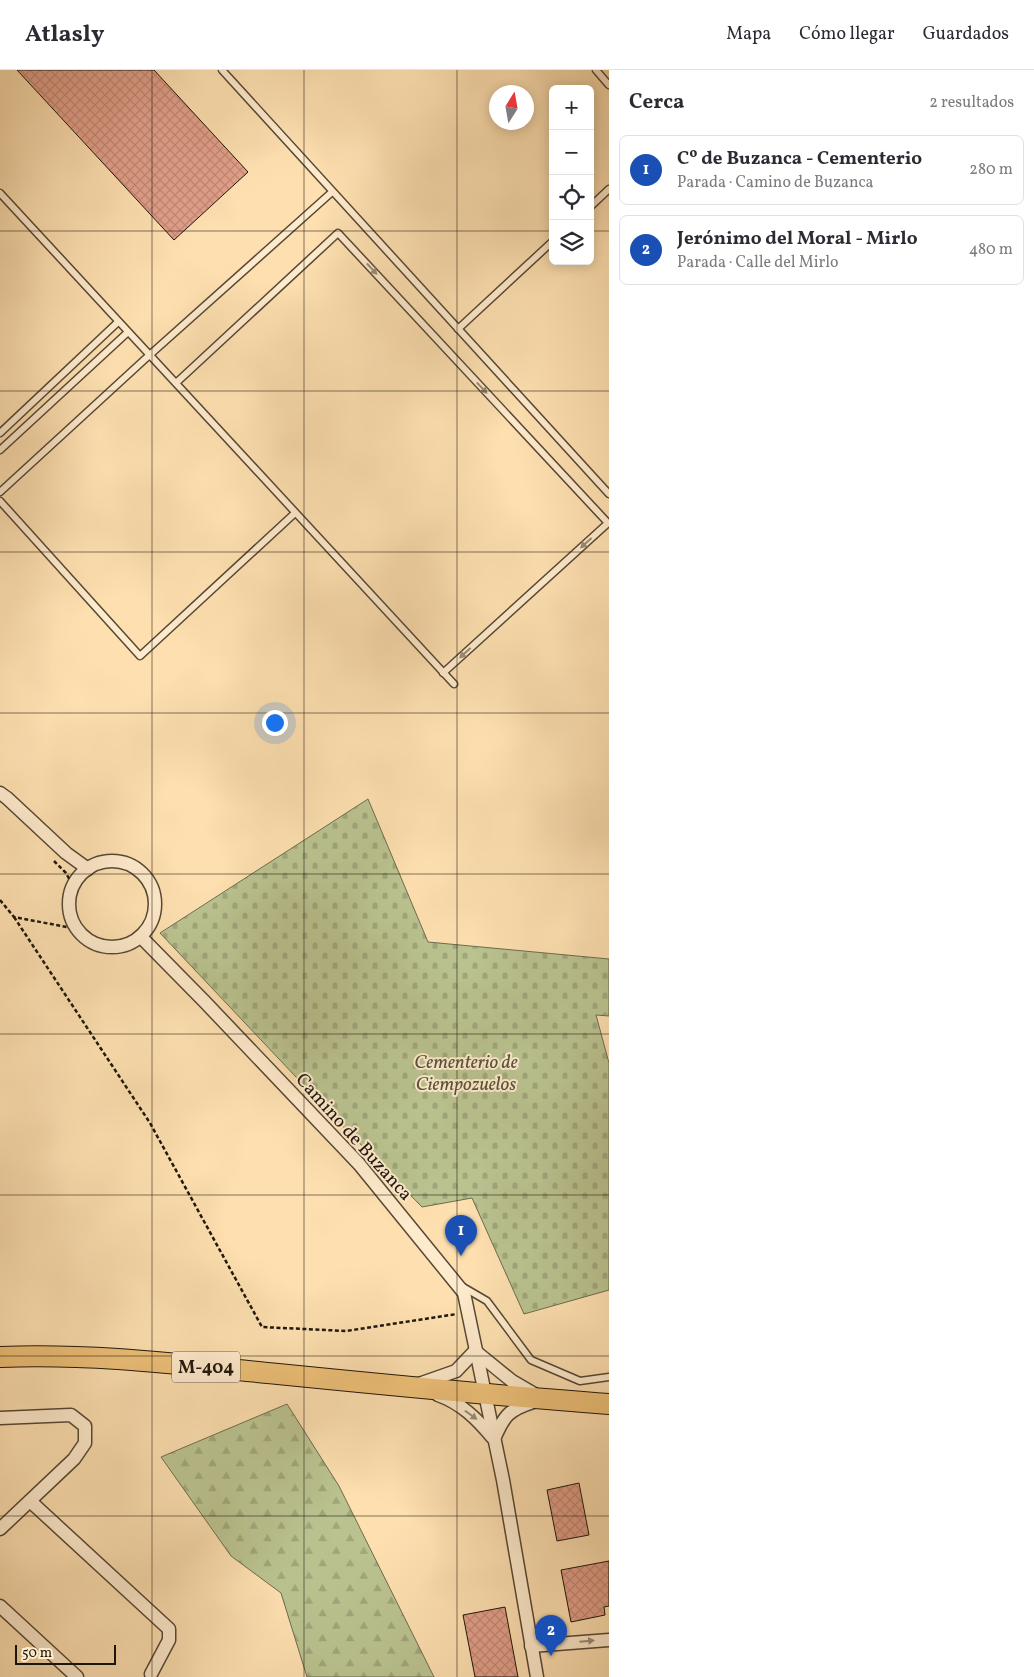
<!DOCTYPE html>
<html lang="es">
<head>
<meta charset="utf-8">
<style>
	:root { --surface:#fff; --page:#f7f7f7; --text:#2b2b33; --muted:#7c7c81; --line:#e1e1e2; --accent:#d93025 }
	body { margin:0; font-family:Vollkorn,serif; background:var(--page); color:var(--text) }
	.controls { position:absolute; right:15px; top:15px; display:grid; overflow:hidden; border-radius:8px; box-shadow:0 2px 12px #0003 }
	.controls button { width:45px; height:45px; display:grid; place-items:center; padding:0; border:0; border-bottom:1px solid var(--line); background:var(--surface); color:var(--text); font:25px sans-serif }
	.compass { position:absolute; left:489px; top:15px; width:45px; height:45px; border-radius:50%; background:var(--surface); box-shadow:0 2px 12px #0003; rotate:11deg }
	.scale { position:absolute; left:15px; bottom:12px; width:101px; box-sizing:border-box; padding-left:5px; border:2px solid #1f160b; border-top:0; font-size:14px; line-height:18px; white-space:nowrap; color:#1f160b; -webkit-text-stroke:4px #feeacc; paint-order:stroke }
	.you { position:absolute; left:274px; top:652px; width:18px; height:18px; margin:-12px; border:4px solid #fff; border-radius:50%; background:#1a73e8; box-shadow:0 0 0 8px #1a73e833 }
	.badge { display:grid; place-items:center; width:32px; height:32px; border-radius:50%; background:var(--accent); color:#fff; font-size:16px; font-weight:700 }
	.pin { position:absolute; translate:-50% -41px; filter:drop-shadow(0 1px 2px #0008) }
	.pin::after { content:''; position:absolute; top:26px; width:18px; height:15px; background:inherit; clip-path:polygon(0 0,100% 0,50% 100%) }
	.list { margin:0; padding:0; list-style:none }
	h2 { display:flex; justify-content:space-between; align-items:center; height:65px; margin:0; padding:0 20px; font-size:21px }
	h2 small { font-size:16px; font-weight:400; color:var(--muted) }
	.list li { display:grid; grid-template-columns:32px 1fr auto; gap:15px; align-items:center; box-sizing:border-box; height:70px; margin:0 10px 10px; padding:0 10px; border:1px solid var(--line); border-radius:8px }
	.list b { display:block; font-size:19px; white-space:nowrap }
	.list p { margin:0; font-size:16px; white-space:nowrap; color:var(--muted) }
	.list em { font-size:16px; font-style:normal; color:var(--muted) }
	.icon { flex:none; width:28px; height:28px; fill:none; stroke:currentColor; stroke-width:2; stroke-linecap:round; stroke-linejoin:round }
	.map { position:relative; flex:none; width:609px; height:1607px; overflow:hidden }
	header { display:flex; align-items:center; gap:30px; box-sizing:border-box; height:70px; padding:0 25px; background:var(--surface); border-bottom:1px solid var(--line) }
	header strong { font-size:24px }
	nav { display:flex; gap:28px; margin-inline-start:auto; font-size:18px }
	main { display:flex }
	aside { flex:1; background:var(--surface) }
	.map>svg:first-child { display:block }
</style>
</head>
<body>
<header>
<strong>Atlasly</strong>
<nav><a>Mapa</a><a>Cómo llegar</a><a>Guardados</a></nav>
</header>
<main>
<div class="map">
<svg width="609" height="1607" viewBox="0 0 609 1607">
	<defs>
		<pattern id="forest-firs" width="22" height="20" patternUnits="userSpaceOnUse" patternTransform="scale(1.25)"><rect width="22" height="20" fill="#bac390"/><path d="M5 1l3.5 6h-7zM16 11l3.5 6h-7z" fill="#9fa77b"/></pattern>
		<pattern id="cemetery-stones" width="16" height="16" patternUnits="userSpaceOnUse" patternTransform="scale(1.25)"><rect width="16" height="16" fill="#bac390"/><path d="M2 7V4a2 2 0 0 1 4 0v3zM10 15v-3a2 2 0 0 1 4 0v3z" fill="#9fa77b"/></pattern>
		<pattern id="building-cross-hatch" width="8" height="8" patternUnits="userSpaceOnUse" patternTransform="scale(1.25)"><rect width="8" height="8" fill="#e19f89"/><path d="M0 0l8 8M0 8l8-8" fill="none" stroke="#c18875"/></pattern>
	</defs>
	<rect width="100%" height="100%" fill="#fddfb0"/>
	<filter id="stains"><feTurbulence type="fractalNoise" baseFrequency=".004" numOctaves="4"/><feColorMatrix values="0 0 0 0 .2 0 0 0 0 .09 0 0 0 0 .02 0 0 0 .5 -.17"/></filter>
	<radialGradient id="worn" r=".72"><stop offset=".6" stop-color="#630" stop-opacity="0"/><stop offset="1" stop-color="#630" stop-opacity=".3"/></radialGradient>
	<!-- forest -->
	<path fill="url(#forest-firs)" stroke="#6c6c4e" d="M287,1334L339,1416L434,1607H307L281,1523L231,1486L161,1387Z"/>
	<!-- cemetery -->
	<path fill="url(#cemetery-stones)" stroke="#6c6c4e" d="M368,729L428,872L609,889V946L596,945L609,993V1220L524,1244L472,1128L422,1137L330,1043L160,863Z"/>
	<!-- building -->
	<g fill="url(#building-cross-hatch)" stroke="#1f160b">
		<path d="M17,0H154L248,102L174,170Z"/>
		<path d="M579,1413L589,1465L557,1471L547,1420Z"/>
		<path d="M609,1491V1536L604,1537L605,1545L571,1552L561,1500Z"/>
		<path d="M505,1537L518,1607H475L463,1545Z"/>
	</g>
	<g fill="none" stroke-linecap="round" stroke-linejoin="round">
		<!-- lane casing -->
		<g stroke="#564834" stroke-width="9">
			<g id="lane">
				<path d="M222,0L609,424"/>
				<path d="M596,0L609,15"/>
				<path d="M0,123L454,614"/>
				<path d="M590,137L609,119"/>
				<path d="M458,259L553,171"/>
				<path d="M176,313L338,163L608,453L443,603"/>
				<path d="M0,363L118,252"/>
				<path d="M0,380L128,262"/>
				<path d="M0,422L144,290L332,122"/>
				<path d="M0,431L140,586L295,443"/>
				<path d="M463,1217L487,1231L531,1290L580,1311L609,1307"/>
			</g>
		</g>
		<!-- street casing -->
		<g stroke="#564834" stroke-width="15">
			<g id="street">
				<path d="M0,723L7,728L66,783L88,799"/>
				<circle cx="112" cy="834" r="43"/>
				<path d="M141,867L204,931L359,1094L464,1223L503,1410L537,1607"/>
				<path d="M419,1314L456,1301L475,1281L512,1311L536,1325"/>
				<path d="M438,1325C461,1333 477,1349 492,1367"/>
				<path d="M0,1348L71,1345L85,1356V1373L74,1389L0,1459"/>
				<path d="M494,1369C504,1346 508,1340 533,1332"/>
				<path d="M30,1431L169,1559V1570L151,1604"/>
				<path d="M0,1536L77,1607"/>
				<path d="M531,1576L609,1570"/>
			</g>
		</g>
		<!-- primary casing -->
		<g stroke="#1f160b" stroke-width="22">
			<path id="primary" d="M0,1287C93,1283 186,1295 278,1304C388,1315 499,1326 609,1334"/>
		</g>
		<!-- path -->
		<g stroke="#1f160b" stroke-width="2.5" stroke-dasharray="4 2.5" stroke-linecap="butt">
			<path d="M54,791L66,803L73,816"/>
			<path d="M0,830L14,847L77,859"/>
			<path d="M14,847L150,1053L262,1257L346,1261L457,1244"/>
		</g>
		<!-- lane -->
		<use href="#lane" stroke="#feeacc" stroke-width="6"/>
		<!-- street -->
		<use href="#street" stroke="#feeacc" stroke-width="12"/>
		<!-- primary -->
		<use href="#primary" stroke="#eec078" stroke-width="20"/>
	</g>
	<!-- one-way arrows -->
	<defs><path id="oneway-solid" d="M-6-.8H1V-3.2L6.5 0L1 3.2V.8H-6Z" transform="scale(1.25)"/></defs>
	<g fill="#9a8b75">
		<use href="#oneway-solid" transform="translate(372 199) rotate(47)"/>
		<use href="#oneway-solid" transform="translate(482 318) rotate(47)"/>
		<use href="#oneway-solid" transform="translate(586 473) rotate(138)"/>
		<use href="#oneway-solid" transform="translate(465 583) rotate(138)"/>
		<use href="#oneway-solid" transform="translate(471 1345) rotate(36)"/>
		<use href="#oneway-solid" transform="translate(587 1571) rotate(-5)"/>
	</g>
	<!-- grid -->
	<path fill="none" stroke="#1f160b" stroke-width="1" stroke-opacity="0.55" d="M152,0V1607M304,0V1607M457,0V1607M0,161H553M590,161H609M0,321H609M0,482H609M0,643H609M0,804H609M0,964H609M0,1125H609M0,1286H609M0,1446H609"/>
	<g text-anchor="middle" stroke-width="4" stroke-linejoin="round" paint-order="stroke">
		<!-- shield labels -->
		<rect fill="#feeacc" stroke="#625645" stroke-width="1" x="172" y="1281.5" width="68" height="31" rx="4"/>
		<g font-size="18" font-weight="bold" fill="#1f160b">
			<text x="206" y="1303">M-404</text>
		</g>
		<!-- park labels -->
		<g font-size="19" font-style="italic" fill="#55533a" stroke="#feeacc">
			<text x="466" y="998">Cementerio de<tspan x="466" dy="22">Ciempozuelos</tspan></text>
		</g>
		<!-- street labels -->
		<g font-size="19" fill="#1f160b" stroke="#feeacc">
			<text transform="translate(355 1066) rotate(48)" y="7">Camino de Buzanca</text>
		</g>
	</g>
	<rect width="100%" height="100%" filter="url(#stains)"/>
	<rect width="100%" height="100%" fill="url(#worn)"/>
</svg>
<div class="controls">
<button>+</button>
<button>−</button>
<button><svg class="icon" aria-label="locate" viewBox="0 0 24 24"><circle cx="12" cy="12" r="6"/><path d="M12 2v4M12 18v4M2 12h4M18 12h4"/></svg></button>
<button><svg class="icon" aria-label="layers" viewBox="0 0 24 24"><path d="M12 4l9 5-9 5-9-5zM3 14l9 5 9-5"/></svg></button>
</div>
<svg class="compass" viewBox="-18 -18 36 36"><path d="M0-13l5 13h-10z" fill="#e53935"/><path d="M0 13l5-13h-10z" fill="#7c7c81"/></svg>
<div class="scale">50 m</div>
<div class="you"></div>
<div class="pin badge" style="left:461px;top:1186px;background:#1a4fb4">1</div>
<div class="pin badge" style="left:551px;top:1586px;background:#1a4fb4">2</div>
</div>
<aside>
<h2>Cerca<small>2 resultados</small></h2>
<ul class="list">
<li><span class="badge" style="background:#1a4fb4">1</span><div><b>Cº de Buzanca - Cementerio</b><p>Parada · Camino de Buzanca</p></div><em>280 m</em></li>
<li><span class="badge" style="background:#1a4fb4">2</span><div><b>Jerónimo del Moral - Mirlo</b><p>Parada · Calle del Mirlo</p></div><em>480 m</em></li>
</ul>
</aside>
</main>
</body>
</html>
